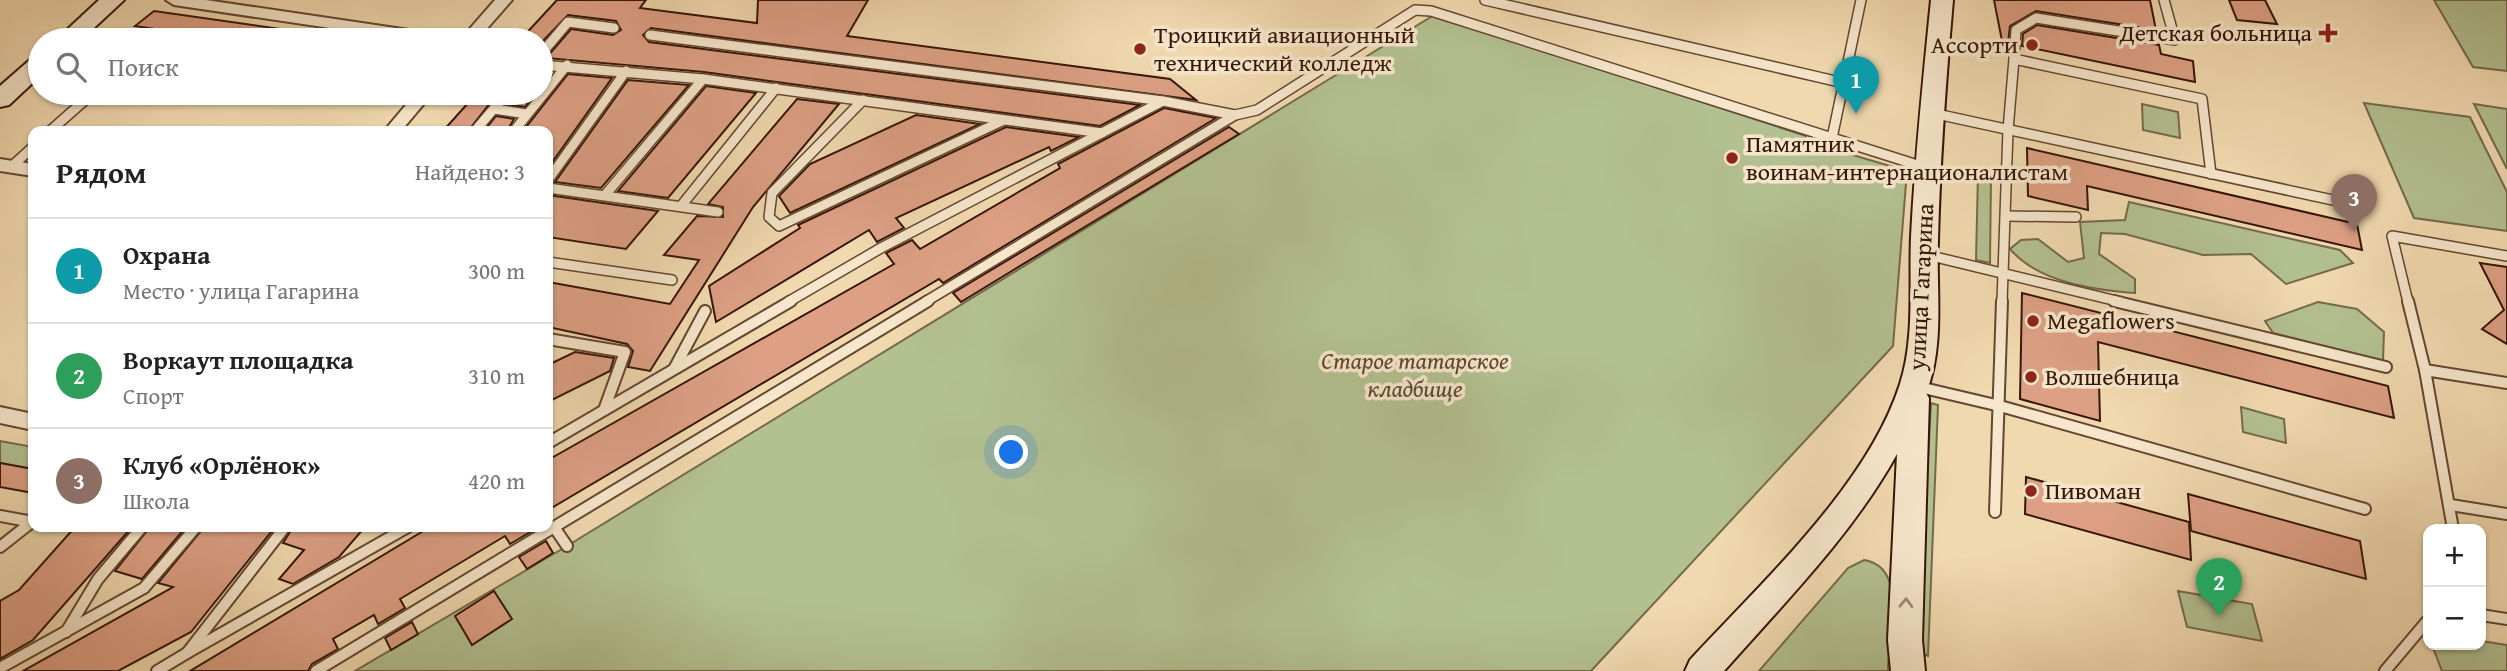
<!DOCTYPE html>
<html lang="ru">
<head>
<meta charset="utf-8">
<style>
	:root { --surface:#fff; --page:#f2f2f2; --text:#222; --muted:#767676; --line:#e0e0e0; --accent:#8f2418 }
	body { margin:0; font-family:"Gentium Book Plus",serif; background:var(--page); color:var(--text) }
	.controls { position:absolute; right:21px; bottom:21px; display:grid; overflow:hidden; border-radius:14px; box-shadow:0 2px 5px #0004 }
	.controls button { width:63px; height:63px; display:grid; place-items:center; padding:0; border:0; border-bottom:2px solid var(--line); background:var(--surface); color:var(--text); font:35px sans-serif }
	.you { position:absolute; left:1012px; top:453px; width:24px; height:24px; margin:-18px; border:5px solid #fff; border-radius:50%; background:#1a73e8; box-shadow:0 0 0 10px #1a73e833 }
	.badge { display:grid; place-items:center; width:46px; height:46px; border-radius:50%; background:var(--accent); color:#fff; font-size:23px; font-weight:700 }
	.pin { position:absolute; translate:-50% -58px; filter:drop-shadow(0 2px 4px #0008) }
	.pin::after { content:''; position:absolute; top:37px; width:24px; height:21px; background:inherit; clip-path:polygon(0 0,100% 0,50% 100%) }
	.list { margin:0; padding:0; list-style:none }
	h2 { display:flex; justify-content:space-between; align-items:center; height:91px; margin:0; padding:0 28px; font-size:30px }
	h2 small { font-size:23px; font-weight:400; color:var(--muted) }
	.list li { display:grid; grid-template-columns:46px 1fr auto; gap:21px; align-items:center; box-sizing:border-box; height:105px; padding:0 28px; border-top:2px solid var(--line) }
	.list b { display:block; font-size:26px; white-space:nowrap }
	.list p { margin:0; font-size:23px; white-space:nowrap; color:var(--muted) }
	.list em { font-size:23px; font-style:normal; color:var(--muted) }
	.icon { flex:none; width:38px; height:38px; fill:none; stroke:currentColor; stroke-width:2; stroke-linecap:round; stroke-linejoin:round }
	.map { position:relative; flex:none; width:2507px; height:671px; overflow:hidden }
	.search { position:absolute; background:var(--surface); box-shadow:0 2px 5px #0004; left:28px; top:28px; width:525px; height:77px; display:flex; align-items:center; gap:18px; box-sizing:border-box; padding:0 24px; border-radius:38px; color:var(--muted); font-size:26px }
	.panel { position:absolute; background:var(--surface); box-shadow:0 2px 5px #0004; left:28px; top:126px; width:525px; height:406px; border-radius:14px }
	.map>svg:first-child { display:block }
</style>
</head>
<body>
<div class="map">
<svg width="2507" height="671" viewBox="0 0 2507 671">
	<rect width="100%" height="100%" fill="#f1d9af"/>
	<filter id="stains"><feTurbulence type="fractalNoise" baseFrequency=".00286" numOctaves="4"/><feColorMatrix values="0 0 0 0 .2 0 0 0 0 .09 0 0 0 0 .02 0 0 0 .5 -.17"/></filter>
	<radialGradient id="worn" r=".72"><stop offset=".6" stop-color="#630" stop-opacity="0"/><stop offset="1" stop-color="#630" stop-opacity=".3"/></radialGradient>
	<!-- green -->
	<g fill="#b3c090" stroke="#746a4c" stroke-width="2">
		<path d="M2434,0H2507V71L2473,67Z"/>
		<path d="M1434,15L1806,136L1802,147L1808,150L1812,143L1907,171L1893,346L1591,671H355L567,546Z"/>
		<path d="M2364,103L2470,117L2507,192V231L2414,218Z"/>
		<path d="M2142,104L2178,112L2180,138L2143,130Z"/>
		<path d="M2474,104L2507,109V169Z"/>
		<path d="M1978,173L1991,176L1990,263L1976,260Z"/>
		<path d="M2129,202L2340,250L2353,263L2286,284L2251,254L2203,255L2125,234L2101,233L2099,254L2135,279V293C2093,290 2038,282 2010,249L2021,240L2038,239L2068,262L2084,258L2080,222L2125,220Z"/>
		<path d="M2318,302L2357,309L2384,332L2383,361L2273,333L2265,321Z"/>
		<path d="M1931,403L1938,405L1928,656L1918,652Z"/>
		<path d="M2241,407L2284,419L2286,443L2243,432Z"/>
		<path d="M0,441L33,447V469L0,463Z"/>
		<path d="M1864,560C1910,567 1887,639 1888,671H1759L1848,568Z"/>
		<path d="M2178,591L2252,604L2262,641L2187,627Z"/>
		<path d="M2481,641L2507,645V671H2442L2432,645H2481Z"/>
	</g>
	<!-- building -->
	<g fill="#dda084" stroke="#351507" stroke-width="2">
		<path d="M557,0H646L640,8L757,23L758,0H868L847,36L1170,79L1196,100L651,28L643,35L649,42L1140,105L1100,126L704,72L546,58L571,29L613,35L621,30L616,21L568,15L541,43V40H520Z"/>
		<path d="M1994,0H2150L2156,30L2036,11L2010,26L2008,43L2002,41Z"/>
		<path d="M2229,0H2265L2277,24L2237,20Z"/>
		<path d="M154,11L281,29L280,40H227L135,26Z"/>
		<path d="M2037,25L2159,45L2161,54L2193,61L2195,82L2022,46L2023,34Z"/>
		<path d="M568,74L612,78L548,168V131H523Z"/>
		<path d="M628,80L689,85L601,188L555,182Z"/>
		<path d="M706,86L756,93L668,198L618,191Z"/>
		<path d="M477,93H498L468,131H443Z"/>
		<path d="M514,93H536L525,107L507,104Z"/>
		<path d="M797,99L839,104L753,207L650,371L628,367L633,351L627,344L548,327V282L670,304L699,260L664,255L697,216L723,217V207L708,204Z"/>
		<path d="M1164,108L1216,118L943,283L939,279L548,510V460L894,264L886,253L912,240L920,249L1060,168L1058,164Z"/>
		<path d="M916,115L980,124L790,213L779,196L810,164Z"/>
		<path d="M496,116L514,119L507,131H484Z"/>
		<path d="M1006,127L1079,137L1051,151L1049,147L896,218L904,228L877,242L869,230L716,322L709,286L800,228L798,225Z"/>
		<path d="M1229,127L1239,134L1015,269L961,302L953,293Z"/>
		<path d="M2027,148L2357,224L2362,250L2087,186L2088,210L2028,196Z"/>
		<path d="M548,195L658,211L626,249L548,237Z"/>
		<path d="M2480,263L2507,267V344L2482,329L2504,310Z"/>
		<path d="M2022,293L2388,386L2394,418L2098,342L2100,421L2020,399Z"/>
		<path d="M575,352L614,358L610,371L548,402V365Z"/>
		<path d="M0,463L33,469V493L0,487Z"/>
		<path d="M2026,477L2189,522L2191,560L2025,514Z"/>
		<path d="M2188,494L2360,541L2366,579L2191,531Z"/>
		<path d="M75,527H132L33,640L0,659V601L19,590Z"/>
		<path d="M150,527H186L142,579L115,571Z"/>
		<path d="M204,527H275L191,632L118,671H23L173,587L158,583Z"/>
		<path d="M293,527H365L339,557L293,584L279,579L304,550L283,543Z"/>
		<path d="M430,527L537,528L510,544L505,536L400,599L405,608L378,624L374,615L333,639L338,649L312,664L308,671H190Z"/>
		<path d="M546,541L553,553L527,569L519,557Z"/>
		<path d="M494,591L512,619L472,645L455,616Z"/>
		<path d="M412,622L418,634L391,650L385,638Z"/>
	</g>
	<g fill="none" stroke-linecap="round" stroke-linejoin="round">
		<!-- lane-far1 casing -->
		<g stroke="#644631" stroke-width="12">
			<g id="lane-far1">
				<path d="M1485,0L1844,83"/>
				<path d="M77,32L140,40"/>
				<path d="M650,35L1163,101L1235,115"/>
				<path d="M541,54L568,22L614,28"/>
				<path d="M2014,59L2016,30L2036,18L2175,40L2164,0"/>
				<path d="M541,65L703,79L1102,133"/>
				<path d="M863,100L772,193L769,217L779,226L1004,120"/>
				<path d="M494,109L527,114"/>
				<path d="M1932,113L2356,205"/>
				<path d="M50,131L93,93"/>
				<path d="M475,131L507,93"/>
				<path d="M514,131L567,65"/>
				<path d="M1832,138L1861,0"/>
				<path d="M11,167L33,147"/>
				<path d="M548,180L626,71"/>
				<path d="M548,188L718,212"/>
				<path d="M605,195L703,79"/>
				<path d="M681,206L776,88"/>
				<path d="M2006,216L2076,217"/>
				<path d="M1927,255L2121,302"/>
				<path d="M548,262L672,280"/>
				<path d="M788,302L881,248L1163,101"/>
				<path d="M925,302L1235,115L1257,110L1415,10L1431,11L1927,168"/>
				<path d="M2002,302L2008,130L2014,59L2202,99L2211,174"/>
				<path d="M2408,302L2392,236L2507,256"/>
			</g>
		</g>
		<!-- lane casing -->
		<g stroke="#644631" stroke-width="14">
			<g id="lane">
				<path d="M2114,301L2386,367"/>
				<path d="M2408,301L2425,370"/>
				<path d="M548,339L625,352L604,410"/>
				<path d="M674,369L705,311"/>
				<path d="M1915,386L2000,406L2365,509"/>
				<path d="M548,443L791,301"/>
				<path d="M2451,505L2507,514"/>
				<path d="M1995,512L2002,301"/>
				<path d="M0,516L33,522"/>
				<path d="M554,527L567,546"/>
				<path d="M2453,529L2425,370L2507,383"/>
				<path d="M0,547L33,521"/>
				<path d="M2481,615L2507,619"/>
				<path d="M66,632L98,579L142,527"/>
				<path d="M187,653L408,527"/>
				<path d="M0,668L144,588L196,527"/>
				<path d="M157,671L187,653L285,527"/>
				<path d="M316,671L928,301"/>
				<path d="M2385,671L2428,620"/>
			</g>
		</g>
		<!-- street casing -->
		<g stroke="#644631" stroke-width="4">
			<g id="street">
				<path d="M166,0H206L443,35L451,40H411L174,5Z"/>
				<path d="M495,0H512L477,40H460Z"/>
				<path d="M416,93H433L401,131H384Z"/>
				<path d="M0,159L33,164V176L0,171Z"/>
				<path d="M0,407L33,414V430L0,423Z"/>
			</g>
		</g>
		<!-- secondary casing -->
		<g stroke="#351507" stroke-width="4">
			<g id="secondary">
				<path d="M99,0H124L81,40H56Z"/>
				<path d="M1931,0H1953C1946,80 1940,160 1938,240C1936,289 1945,346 1926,393L1929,398L1922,640L1925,671H1891L1888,640L1897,454C1852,535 1785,602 1724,671H1685L1690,660C1761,583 1868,485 1900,384C1915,338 1909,285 1911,237C1915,158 1923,79 1931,0Z"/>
				<path d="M40,55V76L9,105L0,107V86L32,58Z"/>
			</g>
		</g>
		<!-- lane-far1 -->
		<use href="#lane-far1" stroke="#f6e6cb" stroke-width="9"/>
		<!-- lane -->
		<use href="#lane" stroke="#f6e6cb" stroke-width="10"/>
		<!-- street -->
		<use href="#street" fill="#f6e6cb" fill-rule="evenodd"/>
		<!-- secondary -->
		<use href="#secondary" fill="#f6e6cb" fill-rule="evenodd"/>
	</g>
	<!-- one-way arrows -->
	<defs><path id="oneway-chevron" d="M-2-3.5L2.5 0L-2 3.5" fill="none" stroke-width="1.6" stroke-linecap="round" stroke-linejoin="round" transform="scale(1.75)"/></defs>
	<use stroke="#9f8873" href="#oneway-chevron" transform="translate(1906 603) rotate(-88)"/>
	<!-- markers -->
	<g fill="#8f2418" stroke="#f6e6cb" stroke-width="2.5">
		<path d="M2324.5 22.5h7v7h7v7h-7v7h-7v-7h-7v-7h7z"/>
		<circle cx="2032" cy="45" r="7"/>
		<circle cx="1140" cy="49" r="7"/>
		<circle cx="1732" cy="158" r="7"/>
		<circle cx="2033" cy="321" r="7"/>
		<circle cx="2031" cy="377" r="7"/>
		<circle cx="2031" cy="491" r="7"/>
	</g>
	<g text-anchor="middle" stroke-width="7" stroke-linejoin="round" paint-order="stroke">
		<!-- poi labels -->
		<g font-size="24" fill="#351507" stroke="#f6e6cb" text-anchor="start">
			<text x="2312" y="41" text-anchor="end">Детская больница</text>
			<text x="1154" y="43">Троицкий авиационный<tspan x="1154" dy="28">технический колледж</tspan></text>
			<text x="2018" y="53" text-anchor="end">Ассорти</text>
			<text x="1746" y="152">Памятник<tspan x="1746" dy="28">воинам-интернационалистам</tspan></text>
			<text x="2047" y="329">Megaflowers</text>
			<text x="2045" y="385">Волшебница</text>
			<text x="2045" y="499">Пивоман</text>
		</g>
		<!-- street labels -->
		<g font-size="24" fill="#351507" stroke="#f6e6cb">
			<text transform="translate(1921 287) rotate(-87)" y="8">улица Гагарина</text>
		</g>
		<!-- park labels -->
		<g font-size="24" font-style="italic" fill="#5b4830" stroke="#f6e6cb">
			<text x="1415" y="369">Старое татарское<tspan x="1415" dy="28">кладбище</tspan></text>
		</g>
	</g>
	<rect width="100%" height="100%" filter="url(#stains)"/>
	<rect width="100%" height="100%" fill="url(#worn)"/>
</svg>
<div class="controls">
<button>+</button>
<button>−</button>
</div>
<div class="you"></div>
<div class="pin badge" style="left:1856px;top:114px;background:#0f9aa8">1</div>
<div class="pin badge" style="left:2219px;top:616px;background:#2e9e5b">2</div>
<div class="pin badge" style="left:2354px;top:232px;background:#8d6e63">3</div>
<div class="search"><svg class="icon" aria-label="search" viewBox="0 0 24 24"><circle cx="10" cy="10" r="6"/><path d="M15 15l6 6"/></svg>Поиск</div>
<section class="panel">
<h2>Рядом<small>Найдено: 3</small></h2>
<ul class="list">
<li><span class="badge" style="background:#0f9aa8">1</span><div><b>Охрана</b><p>Место · улица Гагарина</p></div><em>300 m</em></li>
<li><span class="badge" style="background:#2e9e5b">2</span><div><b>Воркаут площадка</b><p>Спорт</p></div><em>310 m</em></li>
<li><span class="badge" style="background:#8d6e63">3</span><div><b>Клуб «Орлёнок»</b><p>Школа</p></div><em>420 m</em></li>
</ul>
</section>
</div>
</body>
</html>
